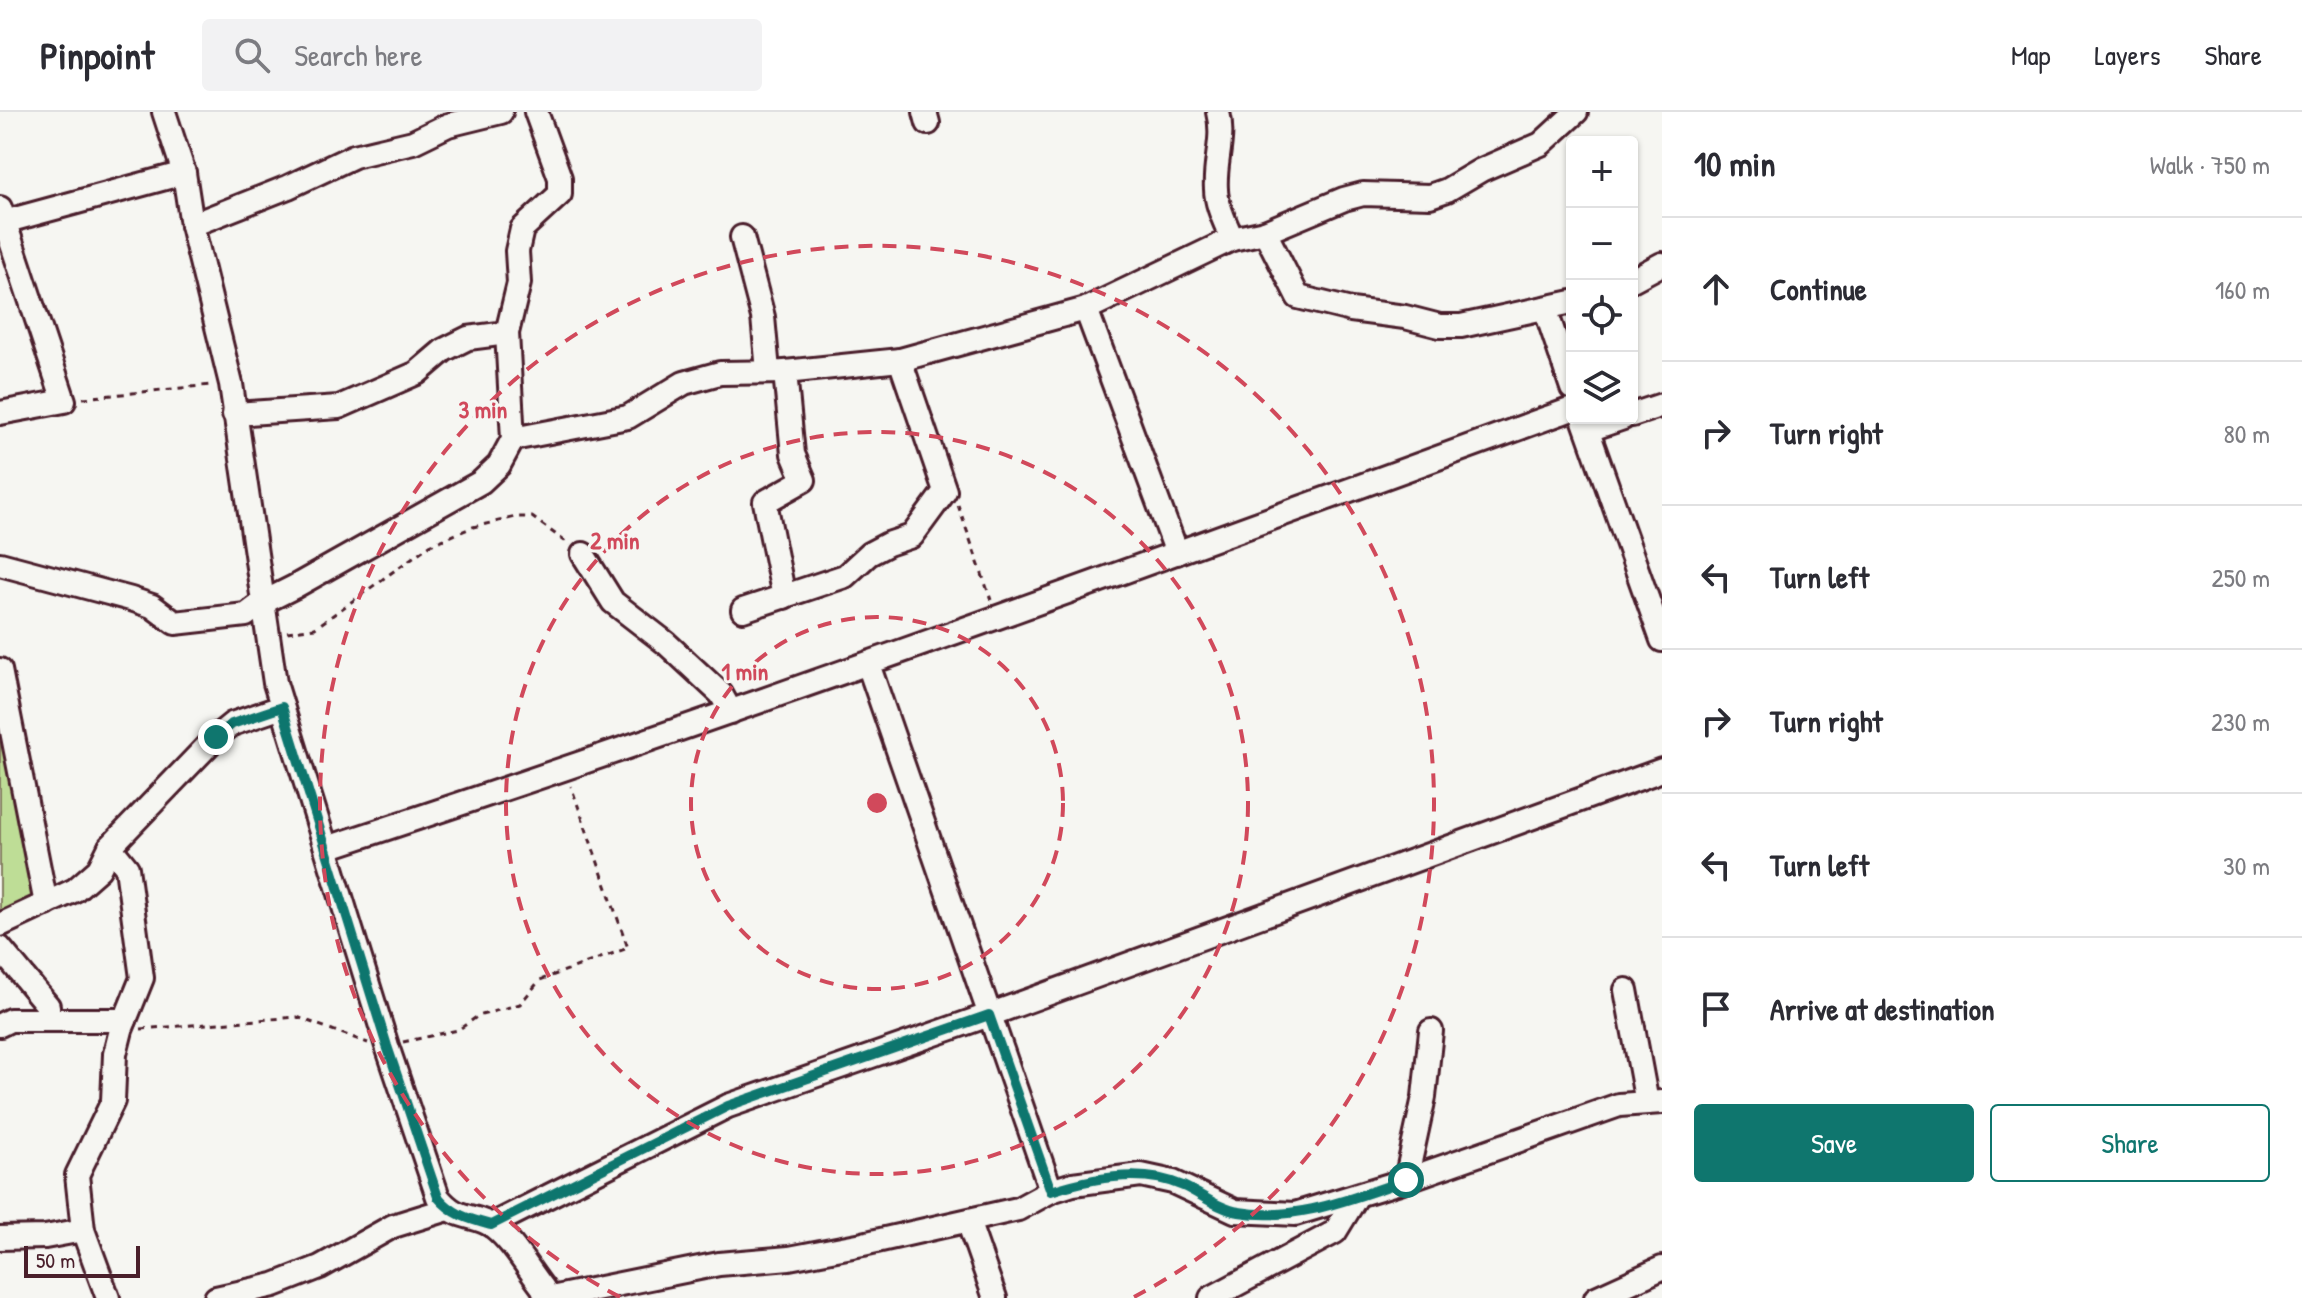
<!DOCTYPE html>
<html lang="en">
<head>
<meta charset="utf-8">
<style>
	:root { --surface:#fff; --page:#f2f2f3; --text:#2b2b33; --muted:#7c7c81; --line:#e1e1e2; --accent:#0f766e }
	body { margin:0; font-family:"Patrick Hand",sans-serif; background:var(--page); color:var(--text) }
	.controls { position:absolute; right:24px; top:24px; display:grid; overflow:hidden; border-radius:8px; box-shadow:0 2px 6px #0004 }
	.controls button { width:72px; height:72px; display:grid; place-items:center; padding:0; border:0; border-bottom:2px solid var(--line); background:var(--surface); color:var(--text); font:40px sans-serif }
	.scale { position:absolute; left:24px; bottom:20px; width:116px; box-sizing:border-box; padding-left:8px; border:4px solid #4a1f2b; border-top:0; font-size:22px; line-height:28px; white-space:nowrap; color:#4a1f2b; -webkit-text-stroke:6px #f6f6f2; paint-order:stroke }
	.stop { position:absolute; width:24px; height:24px; margin:-18px; border:6px solid #0f766e; border-radius:50%; background:#fff }
	.stop.end { background:#0f766e; border-color:#fff; box-shadow:0 2px 8px #0008 }
	.list { margin:0; padding:0; list-style:none }
	h2 { display:flex; justify-content:space-between; align-items:center; height:104px; margin:0; padding:0 32px; font-size:34px }
	h2 small { font-size:26px; font-weight:400; color:var(--muted) }
	.list li { display:grid; grid-template-columns:52px 1fr auto; gap:24px; align-items:center; box-sizing:border-box; height:144px; padding:0 32px; border-top:2px solid var(--line) }
	.list b { display:block; font-size:30px; white-space:nowrap }
	.list em { font-size:26px; font-style:normal; color:var(--muted) }
	.actions { display:flex; gap:16px; padding:24px 32px }
	.actions a { flex:1; padding:18px 0; border:2px solid var(--accent); border-radius:8px; text-align:center; font-size:28px; color:var(--accent) }
	.actions .main { background:var(--accent); color:#fff }
	.icon { flex:none; width:44px; height:44px; fill:none; stroke:currentColor; stroke-width:2; stroke-linecap:round; stroke-linejoin:round }
	.map { position:relative; flex:none; width:1662px; height:1186px; overflow:hidden }
	header { display:flex; align-items:center; gap:48px; box-sizing:border-box; height:112px; padding:0 40px; background:var(--surface); border-bottom:2px solid var(--line) }
	header strong { font-size:38px }
	nav { display:flex; gap:44px; margin-inline-start:auto; font-size:28px }
	.search { width:560px; height:72px; background:var(--page); display:flex; align-items:center; gap:20px; box-sizing:border-box; padding:0 28px; border-radius:8px; color:var(--muted); font-size:30px }
	main { display:flex }
	aside { flex:1; background:var(--surface) }
	.map>svg:first-child { display:block }
</style>
</head>
<body>
<header>
<strong>Pinpoint</strong>
<div class="search"><svg class="icon" aria-label="search" viewBox="0 0 24 24"><circle cx="10" cy="10" r="6"/><path d="M15 15l6 6"/></svg>Search here</div>
<nav><a>Map</a><a>Layers</a><a>Share</a></nav>
</header>
<main>
<div class="map">
<svg width="1662" height="1186" viewBox="0 0 1662 1186">
	<rect width="100%" height="100%" fill="#f6f6f2"/>
	<filter id="ink" filterUnits="userSpaceOnUse"><feTurbulence type="fractalNoise" baseFrequency=".0125" numOctaves="2"/><feDisplacementMap in="SourceGraphic" scale="16" xChannelSelector="R" yChannelSelector="G"/><feConvolveMatrix kernelMatrix="1 2 1 2 8 2 1 2 1" color-interpolation-filters="sRGB"/></filter>
	<g filter="url(#ink)">
		<!-- pitch -->
		<path fill="#bedd96" stroke="#847e60" stroke-width="2" d="M0,599L40,785L0,804Z"/>
		<g fill="none" stroke-linecap="round" stroke-linejoin="round">
			<!-- minor casing -->
			<g stroke="#4a1f2b" stroke-width="28">
				<g id="minor">
					<path d="M164,0L184,61L192,113L231,272L275,571L387,934L438,1085C459,1111 473,1100 494,1115C513,1130 528,1157 543,1176L546,1186"/>
					<path d="M925,0L928,11"/>
					<path d="M1218,0C1225,27 1214,50 1216,77C1216,93 1226,112 1232,127"/>
					<path d="M0,96L64,289L0,301"/>
					<path d="M0,111L184,61"/>
					<path d="M192,113L288,75L354,44L413,30L448,13L501,0"/>
					<path d="M1265,120L1298,185L1351,198L1405,205L1440,214H1461L1572,190"/>
					<path d="M742,125L763,205L768,259"/>
					<path d="M1632,168L1662,152"/>
					<path d="M1545,196L1572,276"/>
					<path d="M1086,197L1177,441"/>
					<path d="M234,302L339,295L417,261L444,238L468,226L507,221"/>
					<path d="M1632,303L1662,293"/>
					<path d="M1583,306L1662,528"/>
					<path d="M1588,318L1623,306"/>
					<path d="M513,327L628,305L684,271L720,261L785,260L900,248L1086,197L1232,127L1265,120L1344,87L1363,82L1430,84L1447,78L1481,58L1541,32L1576,0"/>
					<path d="M583,442L613,490L666,531L721,582L731,600"/>
					<path d="M0,452L131,487L152,494L175,511L246,503L262,491L294,475L481,370L499,353L513,327L507,221L519,171L517,139L522,117L560,82V66L536,0"/>
					<path d="M784,485L765,390L804,368L793,342L785,260"/>
					<path d="M743,498L845,464L869,442L888,432L912,424L945,379L900,248"/>
					<path d="M868,552L1051,1079"/>
					<path d="M0,558L46,792"/>
					<path d="M327,736C745,599 1158,448 1572,297"/>
					<path d="M0,813L75,778L99,757L110,735L216,625L232,612L282,595"/>
					<path d="M0,836L48,894V906"/>
					<path d="M1626,878L1647,991"/>
					<path d="M0,913L10,908H125"/>
					<path d="M1406,1068L1424,985L1431,919"/>
					<path d="M968,1109L995,1186"/>
					<path d="M491,1113L728,994L989,903L1662,658"/>
					<path d="M83,1118L77,1063L113,989L115,942L121,918L142,866L127,756L110,735"/>
					<path d="M0,1126L45,1125L83,1118L108,1186"/>
					<path d="M216,1186L274,1173L320,1155L393,1114L448,1097"/>
					<path d="M551,1186L719,1152L789,1146L863,1132L1018,1097L1051,1079L1073,1072L1141,1063L1173,1070L1235,1099L1295,1102L1406,1068L1619,993L1662,990"/>
					<path d="M1211,1186L1335,1120L1357,1084"/>
					<path d="M1596,1186L1662,1156"/>
				</g>
			</g>
			<!-- path -->
			<g stroke="#4a1f2b" stroke-width="3" stroke-dasharray="6 6" stroke-linecap="butt">
				<path d="M83,286L211,273"/>
				<path d="M958,393L991,488"/>
				<path d="M287,520L315,516L430,433L473,415L516,405H532L570,433"/>
				<path d="M141,917L297,905L368,931"/>
				<path d="M403,930L458,918L478,904L520,892L540,868L628,836L571,674"/>
			</g>
			<!-- minor -->
			<use href="#minor" stroke="#f6f6f2" stroke-width="22"/>
		</g>
	</g>
	<g fill="none" stroke-linecap="round" stroke-linejoin="round" filter="url(#ink)">
		<!-- route -->
		<path stroke="#0f766e" stroke-width="10" d="M216,625L232,612L282,595L387,934L438,1085C453,1103 469,1107 491,1113L728,994L989,903L1051,1079C1091,1066 1143,1056 1183,1074C1201,1082 1219,1097 1239,1100C1297,1110 1352,1086 1406,1068"/>
	</g>
	<!-- distance rings -->
	<g fill="none" stroke="#d1495b" stroke-width="4" stroke-dasharray="14 10">
		<circle cx="877" cy="691" r="186"/>
		<circle cx="877" cy="691" r="371"/>
		<path d="M620 1185A557 557 0 1 1 1134 1185"/>
	</g>
	<circle cx="877" cy="691" r="12" fill="#d1495b" stroke="#f6f6f2" stroke-width="4"/>
	<g font-size="24" text-anchor="middle" font-weight="bold" fill="#d1495b" stroke="#f6f6f2" stroke-width="6" stroke-linejoin="round" paint-order="stroke">
		<text x="483" y="306">3 min</text>
		<text x="615" y="437">2 min</text>
		<text x="745" y="568">1 min</text>
	</g>
</svg>
<div class="controls">
<button>+</button>
<button>−</button>
<button><svg class="icon" aria-label="locate" viewBox="0 0 24 24"><circle cx="12" cy="12" r="6"/><path d="M12 2v4M12 18v4M2 12h4M18 12h4"/></svg></button>
<button><svg class="icon" aria-label="layers" viewBox="0 0 24 24"><path d="M12 4l9 5-9 5-9-5zM3 14l9 5 9-5"/></svg></button>
</div>
<div class="scale">50 m</div>
<div class="stop" style="left:1406px;top:1068px"></div>
<div class="stop end" style="left:216px;top:625px"></div>
</div>
<aside>
<h2>10 min<small>Walk · 750 m</small></h2>
<ul class="list">
<li><svg class="icon" aria-label="ahead" viewBox="0 0 24 24"><path d="M12 20V5M6 11l6-6 6 6"/></svg><div><b>Continue</b></div><em>160 m</em></li>
<li><svg class="icon" aria-label="right" viewBox="0 0 24 24"><path d="M7 20v-9h11M14 6l5 5-5 5"/></svg><div><b>Turn right</b></div><em>80 m</em></li>
<li><svg class="icon" aria-label="left" viewBox="0 0 24 24"><path d="M17 20v-9H6M10 6l-5 5 5 5"/></svg><div><b>Turn left</b></div><em>250 m</em></li>
<li><svg class="icon" aria-label="right" viewBox="0 0 24 24"><path d="M7 20v-9h11M14 6l5 5-5 5"/></svg><div><b>Turn right</b></div><em>230 m</em></li>
<li><svg class="icon" aria-label="left" viewBox="0 0 24 24"><path d="M17 20v-9H6M10 6l-5 5 5 5"/></svg><div><b>Turn left</b></div><em>30 m</em></li>
<li><svg class="icon" aria-label="arrive" viewBox="0 0 24 24"><path d="M6 21V4h12l-3 4 3 4H6"/></svg><div><b>Arrive at destination</b></div></li>
</ul>
<div class="actions"><a class="main">Save</a><a>Share</a></div>
</aside>
</main>
</body>
</html>
